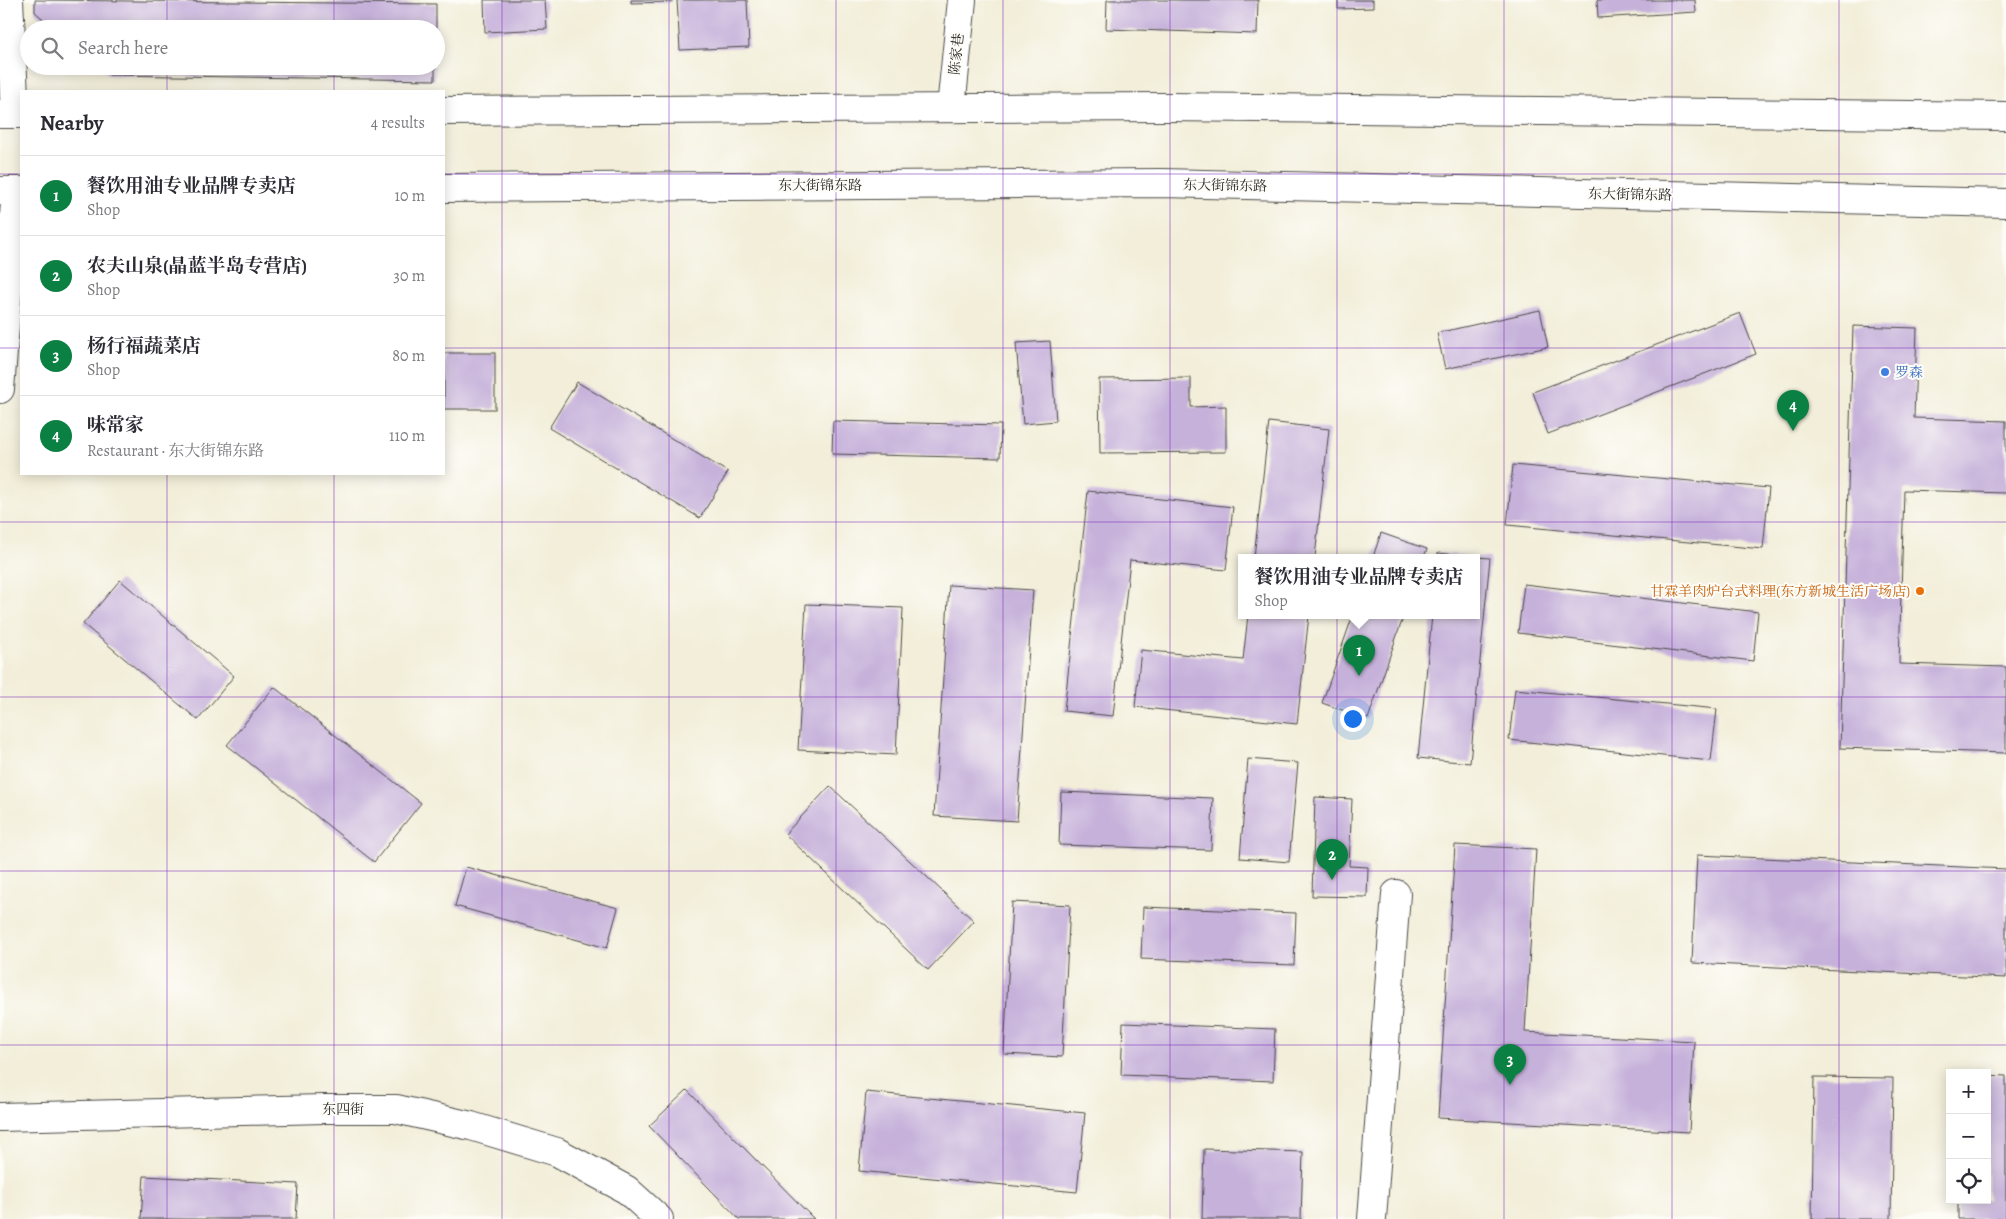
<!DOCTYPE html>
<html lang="en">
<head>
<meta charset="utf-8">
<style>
	:root { --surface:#fff; --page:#f7f7f7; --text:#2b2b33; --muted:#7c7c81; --line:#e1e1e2; --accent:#0b8043 }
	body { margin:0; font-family:Alegreya,"Noto Serif SC",serif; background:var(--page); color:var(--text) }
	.controls { position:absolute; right:15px; bottom:15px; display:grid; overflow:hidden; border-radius:0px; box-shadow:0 2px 12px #0003 }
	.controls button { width:45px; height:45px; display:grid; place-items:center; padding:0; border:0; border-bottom:1px solid var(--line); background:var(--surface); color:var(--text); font:25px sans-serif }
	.you { position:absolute; left:1352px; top:718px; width:18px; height:18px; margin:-12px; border:4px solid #fff; border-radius:50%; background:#1a73e8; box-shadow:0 0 0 8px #1a73e833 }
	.badge { display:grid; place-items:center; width:32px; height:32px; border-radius:50%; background:var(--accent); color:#fff; font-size:16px; font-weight:700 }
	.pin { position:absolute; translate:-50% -41px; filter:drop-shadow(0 1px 2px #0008) }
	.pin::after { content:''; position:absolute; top:26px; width:18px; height:15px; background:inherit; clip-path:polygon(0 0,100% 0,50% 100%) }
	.popup { position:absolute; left:1238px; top:554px; width:242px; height:65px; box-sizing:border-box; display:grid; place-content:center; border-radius:0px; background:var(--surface); filter:drop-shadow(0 1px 4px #0005); font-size:16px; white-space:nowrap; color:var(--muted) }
	.popup b { font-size:19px; color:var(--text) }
	.popup::after { content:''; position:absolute; left:50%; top:100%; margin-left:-10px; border:10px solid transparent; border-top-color:var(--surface) }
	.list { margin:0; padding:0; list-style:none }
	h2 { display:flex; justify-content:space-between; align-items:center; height:65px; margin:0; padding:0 20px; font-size:21px }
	h2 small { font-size:16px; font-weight:400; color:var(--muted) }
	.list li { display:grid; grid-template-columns:32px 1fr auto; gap:15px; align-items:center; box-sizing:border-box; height:80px; padding:0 20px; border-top:1px solid var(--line) }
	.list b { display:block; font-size:19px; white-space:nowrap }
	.list p { margin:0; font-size:16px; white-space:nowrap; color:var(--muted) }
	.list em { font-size:16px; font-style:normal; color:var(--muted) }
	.icon { flex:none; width:28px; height:28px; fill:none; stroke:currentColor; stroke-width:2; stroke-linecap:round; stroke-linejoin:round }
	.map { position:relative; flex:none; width:2006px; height:1219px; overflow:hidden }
	.search { position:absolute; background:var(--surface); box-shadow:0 2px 12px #0003; left:20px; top:20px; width:425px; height:55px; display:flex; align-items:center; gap:12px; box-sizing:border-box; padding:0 18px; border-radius:28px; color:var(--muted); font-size:19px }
	.panel { position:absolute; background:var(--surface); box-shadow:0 2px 12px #0003; left:20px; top:90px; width:425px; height:385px; border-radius:0px }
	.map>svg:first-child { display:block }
</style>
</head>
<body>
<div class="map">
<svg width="2006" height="1219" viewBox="0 0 2006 1219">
	<rect width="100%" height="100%" fill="#fdfcf7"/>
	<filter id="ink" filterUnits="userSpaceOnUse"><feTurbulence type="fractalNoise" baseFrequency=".02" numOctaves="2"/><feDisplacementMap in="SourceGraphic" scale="10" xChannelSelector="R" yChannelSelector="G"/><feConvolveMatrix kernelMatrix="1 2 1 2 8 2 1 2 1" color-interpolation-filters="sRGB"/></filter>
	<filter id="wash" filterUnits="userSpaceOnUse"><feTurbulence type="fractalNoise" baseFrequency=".0096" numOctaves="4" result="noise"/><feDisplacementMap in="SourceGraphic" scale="20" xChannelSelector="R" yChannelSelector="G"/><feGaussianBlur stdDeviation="1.12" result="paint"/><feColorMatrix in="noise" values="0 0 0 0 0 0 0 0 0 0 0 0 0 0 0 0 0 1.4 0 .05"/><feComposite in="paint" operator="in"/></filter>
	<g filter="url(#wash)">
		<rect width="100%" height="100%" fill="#f2eed9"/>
		<g id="blocks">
			<!-- building -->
			<g fill="#c6b1da">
				<path d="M35,0L436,4V29H55L35,12Z"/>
				<path d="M484,0H545L547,29L485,32Z"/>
				<path d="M631,0H672V2L631,3Z"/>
				<path d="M677,0H747L749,47L680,50Z"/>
				<path d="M1107,0H1258L1257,34L1106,29Z"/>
				<path d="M1338,0H1373V8L1338,9Z"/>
				<path d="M1597,0H1695L1696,12L1598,18Z"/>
				<path d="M99,66H435V80L109,75Z"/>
				<path d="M1540,310L1548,347L1445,369L1437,333Z"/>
				<path d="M1740,313L1756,354L1548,434L1533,392Z"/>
				<path d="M1853,326L1917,328L1914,418L2006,421V493L1904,490L1899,664L2006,667V753L1840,748Z"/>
				<path d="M1050,341L1056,421L1023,424L1016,343Z"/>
				<rect x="444" y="353" width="51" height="56"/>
				<path d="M1191,378V407L1226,406V452L1100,453L1099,379Z"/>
				<path d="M577,382L728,472L700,518L549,428Z"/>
				<path d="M833,421L1001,425L1000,458L832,454Z"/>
				<path d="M1269,422L1329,429L1315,557H1254Z"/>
				<path d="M1513,465L1769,488L1763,549L1507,525Z"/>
				<path d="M1088,491L1233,507L1226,570L1130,560L1113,716L1064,711Z"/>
				<path d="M1381,533L1427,549L1424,557H1373Z"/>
				<path d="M1438,553L1466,556V557H1438Z"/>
				<path d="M1476,557L1490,558L1470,763L1418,758L1432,615H1476Z"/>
				<path d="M120,580L234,676L198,720L83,624Z"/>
				<path d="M1524,584L1758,612L1753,661L1518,633Z"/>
				<path d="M949,585L1033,590L1017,821L934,816Z"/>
				<path d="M806,604L903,608L896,755L798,750Z"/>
				<path d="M1248,615H1309L1297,724L1135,707L1141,650L1243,660Z"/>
				<path d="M1353,615H1404L1368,719L1322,703Z"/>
				<path d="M274,687L421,803L374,862L227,745Z"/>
				<path d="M1515,689L1717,709L1711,761L1509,740Z"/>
				<path d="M1248,759L1298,763L1289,862L1240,858Z"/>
				<path d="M830,786L974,921L928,970L785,834Z"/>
				<path d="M1061,792L1213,798L1211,850L1059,845Z"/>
				<path d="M1315,797L1352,799L1349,866L1368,867L1367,897L1312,896Z"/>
				<path d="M1455,845L1536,849L1525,1032L1694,1041L1689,1132L1438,1118Z"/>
				<path d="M1697,855L2006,869V978L1692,963Z"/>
				<path d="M466,867L618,908L607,948L455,906Z"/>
				<path d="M1012,902L1070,905L1062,1057L1004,1054Z"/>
				<path d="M1143,907L1296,913L1294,965L1141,959Z"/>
				<path d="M1123,1023L1275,1029L1273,1081L1121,1075Z"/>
				<path d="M1987,1075L2006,1076V1219H1958V1200H1987Z"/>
				<path d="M1814,1077L1893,1078L1891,1219H1812Z"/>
				<path d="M687,1090L814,1219H739L649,1126Z"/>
				<path d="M866,1092L1085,1113L1077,1192L859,1171Z"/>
				<path d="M1204,1149L1303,1152L1301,1219H1202Z"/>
				<path d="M144,1176L298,1184L296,1219H141Z"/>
			</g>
		</g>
	</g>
	<g filter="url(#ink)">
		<use href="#blocks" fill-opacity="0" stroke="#494845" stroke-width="1"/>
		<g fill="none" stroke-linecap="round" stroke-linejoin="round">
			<!-- minor casing -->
			<g stroke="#494845" stroke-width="30">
				<g id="minor">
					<path d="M9,0L15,114"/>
					<path d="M951,108L962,0"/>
					<path d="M0,389L16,191"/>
					<path d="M0,1117L324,1109H396L471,1126L557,1152L627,1190L659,1219"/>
					<path d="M1372,1219L1396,894"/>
				</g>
			</g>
			<!-- major casing -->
			<g stroke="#494845" stroke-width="30">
				<g id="major">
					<path d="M444,111L1168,107L2006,116"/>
					<path d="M0,114H21"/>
					<path d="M444,188L1162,183L2006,203"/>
					<path d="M0,191H21"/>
				</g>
			</g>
			<!-- minor -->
			<use href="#minor" stroke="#fff" stroke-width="28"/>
			<!-- major -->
			<use href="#major" stroke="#fff" stroke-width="28"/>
		</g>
	</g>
	<!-- grid -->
	<path fill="none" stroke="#7b2cbf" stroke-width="1" stroke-opacity="0.55" d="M167,0V29M334,0V29M502,0V1219M669,0V1219M836,0V1219M1003,0V1219M1170,0V1219M1337,0V1219M1504,0V1219M1672,0V1219M1839,0V1219M167,66V91M334,66V91M0,174H21M444,174H2006M0,348H21M444,348H2006M167,474V1219M334,474V1219M0,522H2006M0,697H2006M0,871H2006M0,1045H2006"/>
	<!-- markers -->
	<circle fill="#3f7fe0" stroke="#fdfcf7" stroke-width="2" cx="1885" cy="372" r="5"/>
	<circle fill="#e8710a" stroke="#fdfcf7" stroke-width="2" cx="1920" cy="591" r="5"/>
	<g text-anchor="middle" stroke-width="4" stroke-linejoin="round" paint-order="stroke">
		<!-- street labels -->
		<g font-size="14" fill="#2b2b2b" stroke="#fdfcf7">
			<text transform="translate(956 54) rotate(-84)" y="5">陈家巷</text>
			<text x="820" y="190">东大街锦东路</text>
			<text transform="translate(1225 185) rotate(1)" y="5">东大街锦东路</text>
			<text transform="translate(1630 194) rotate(1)" y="5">东大街锦东路</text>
			<text x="343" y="1114">东四街</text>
		</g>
		<!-- shop labels -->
		<g font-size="14" fill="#366cbe" stroke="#fdfcf7" text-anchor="start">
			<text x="1895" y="377">罗森</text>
		</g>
		<!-- food labels -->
		<g font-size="14" fill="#c56008" stroke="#fdfcf7" text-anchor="end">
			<text x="1910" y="596">甘霖羊肉炉台式料理(东方新城生活广场店)</text>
		</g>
	</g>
</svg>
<div class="controls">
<button>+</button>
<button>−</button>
<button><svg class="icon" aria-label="locate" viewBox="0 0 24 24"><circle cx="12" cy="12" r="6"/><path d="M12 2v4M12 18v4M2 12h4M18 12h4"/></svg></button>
</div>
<div class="you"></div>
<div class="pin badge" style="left:1359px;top:676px">1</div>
<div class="popup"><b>餐饮用油专业品牌专卖店</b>Shop</div>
<div class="pin badge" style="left:1332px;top:880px">2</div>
<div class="pin badge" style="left:1510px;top:1085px">3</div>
<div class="pin badge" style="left:1793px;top:431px">4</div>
<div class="search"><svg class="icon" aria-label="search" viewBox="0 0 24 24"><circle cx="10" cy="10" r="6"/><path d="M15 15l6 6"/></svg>Search here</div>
<section class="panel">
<h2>Nearby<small>4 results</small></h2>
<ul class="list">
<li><span class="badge">1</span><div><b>餐饮用油专业品牌专卖店</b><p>Shop</p></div><em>10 m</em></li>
<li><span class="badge">2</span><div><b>农夫山泉(晶蓝半岛专营店)</b><p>Shop</p></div><em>30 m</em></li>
<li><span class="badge">3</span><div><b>杨行福蔬菜店</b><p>Shop</p></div><em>80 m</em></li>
<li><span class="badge">4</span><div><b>味常家</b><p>Restaurant · 东大街锦东路</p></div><em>110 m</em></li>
</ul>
</section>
</div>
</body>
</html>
